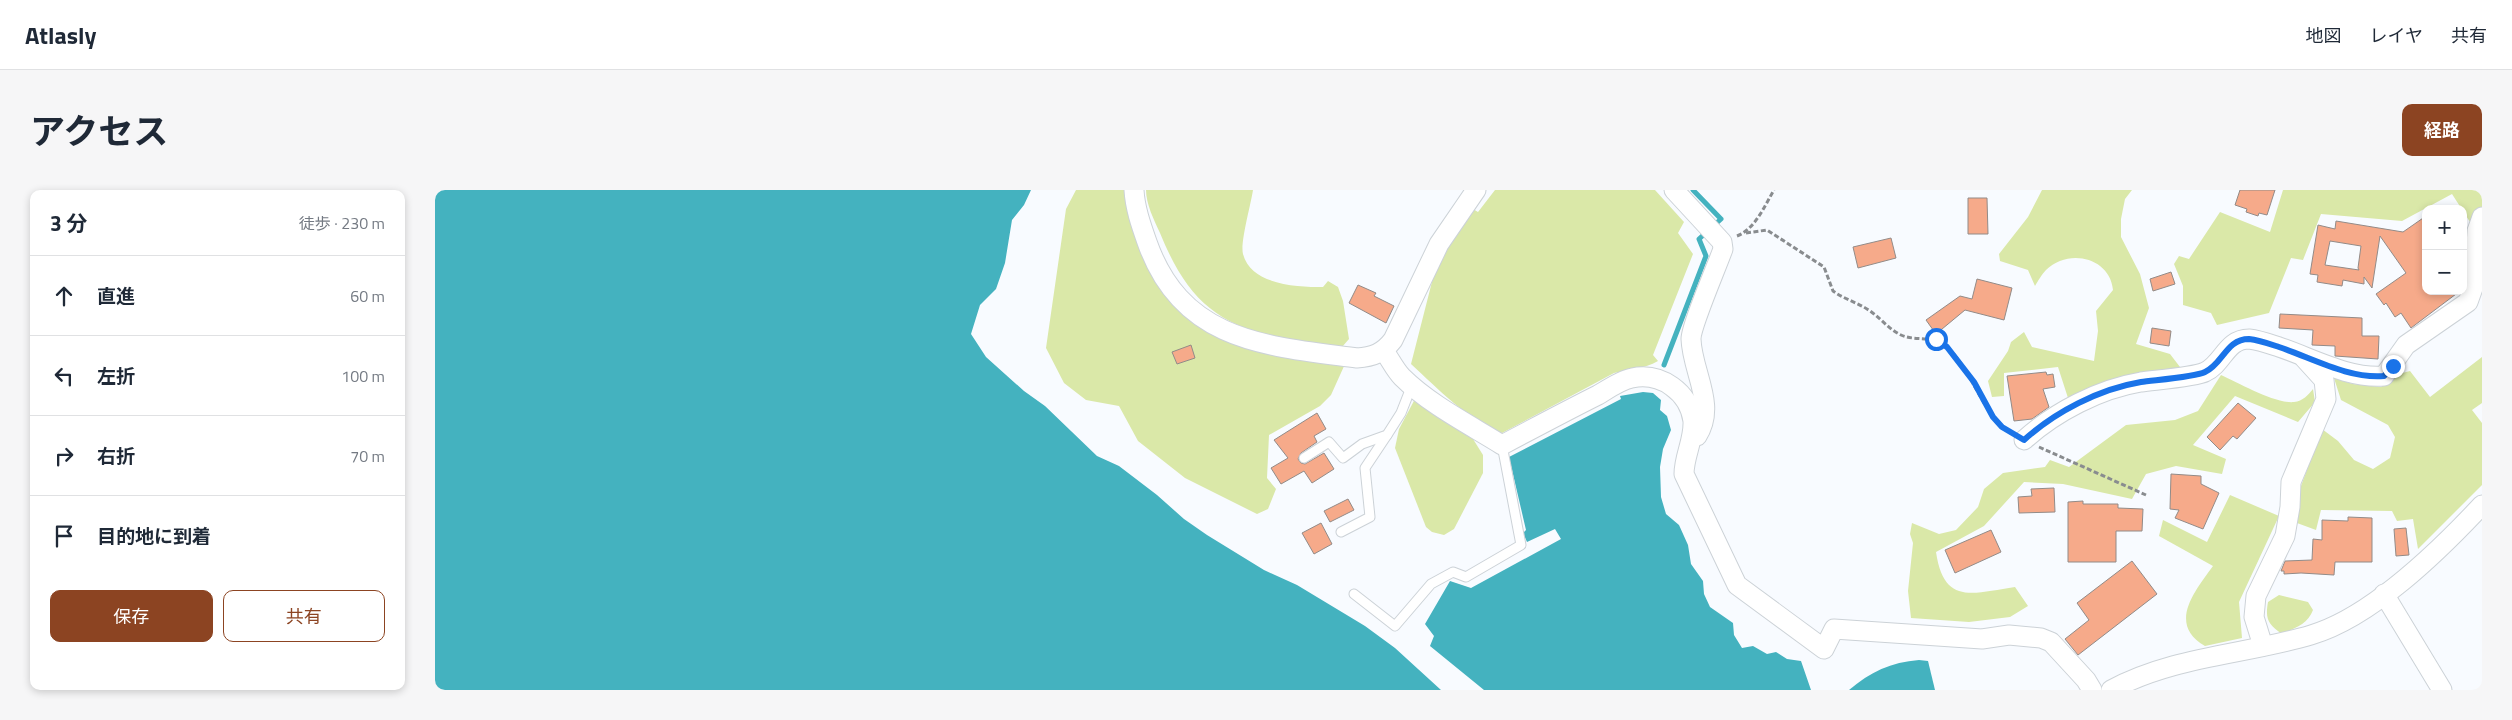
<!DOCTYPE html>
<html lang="ja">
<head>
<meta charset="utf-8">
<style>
	:root { --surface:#fff; --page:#f6f6f7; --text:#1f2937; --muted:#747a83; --line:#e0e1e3; --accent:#8c4422 }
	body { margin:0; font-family:"Titillium Web","Noto Sans JP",sans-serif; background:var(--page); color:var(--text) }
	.controls { position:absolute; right:15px; top:15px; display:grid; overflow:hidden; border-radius:10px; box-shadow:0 2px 8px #0003 }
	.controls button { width:45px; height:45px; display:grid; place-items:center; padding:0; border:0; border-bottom:1px solid var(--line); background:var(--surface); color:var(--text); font:25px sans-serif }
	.stop { position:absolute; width:15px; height:15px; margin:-11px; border:4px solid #1a73e8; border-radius:50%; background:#fff }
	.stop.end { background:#1a73e8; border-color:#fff; box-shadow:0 1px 5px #0008 }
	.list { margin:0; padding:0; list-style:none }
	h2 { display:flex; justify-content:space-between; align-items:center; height:65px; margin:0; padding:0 20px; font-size:21px }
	h2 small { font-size:16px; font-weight:400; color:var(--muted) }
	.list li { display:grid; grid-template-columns:32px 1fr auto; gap:15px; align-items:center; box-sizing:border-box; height:80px; padding:0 20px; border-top:1px solid var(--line) }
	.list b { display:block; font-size:19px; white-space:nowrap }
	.list em { font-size:16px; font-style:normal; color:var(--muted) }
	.actions { display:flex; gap:10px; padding:15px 20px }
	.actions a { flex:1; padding:11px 0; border:1px solid var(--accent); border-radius:10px; text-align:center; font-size:18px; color:var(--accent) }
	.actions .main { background:var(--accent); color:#fff }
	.icon { flex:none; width:28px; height:28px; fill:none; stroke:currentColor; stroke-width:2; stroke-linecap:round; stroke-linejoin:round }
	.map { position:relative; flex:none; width:2047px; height:500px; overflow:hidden; border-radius:10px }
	header { display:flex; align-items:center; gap:30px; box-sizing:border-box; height:70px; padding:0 25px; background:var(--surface); border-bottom:1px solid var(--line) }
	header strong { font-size:24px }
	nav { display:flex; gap:28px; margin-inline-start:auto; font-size:18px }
	.intro { display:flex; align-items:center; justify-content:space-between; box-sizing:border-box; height:120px; padding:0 30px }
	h1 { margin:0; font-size:35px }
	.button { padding:12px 22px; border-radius:10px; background:var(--accent); color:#fff; font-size:18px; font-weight:700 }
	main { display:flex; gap:30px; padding:0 30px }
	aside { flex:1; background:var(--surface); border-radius:10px; box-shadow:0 2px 8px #0003 }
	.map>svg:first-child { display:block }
</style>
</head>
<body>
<header>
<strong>Atlasly</strong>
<nav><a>地図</a><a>レイヤ</a><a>共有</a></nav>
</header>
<div class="intro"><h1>アクセス</h1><a class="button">経路</a></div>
<main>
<aside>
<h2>3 分<small>徒歩 · 230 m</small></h2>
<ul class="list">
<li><svg class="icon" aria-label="ahead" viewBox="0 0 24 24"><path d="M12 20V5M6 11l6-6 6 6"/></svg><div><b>直進</b></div><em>60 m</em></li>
<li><svg class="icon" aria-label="left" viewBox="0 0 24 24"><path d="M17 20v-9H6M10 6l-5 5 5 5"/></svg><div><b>左折</b></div><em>100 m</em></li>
<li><svg class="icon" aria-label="right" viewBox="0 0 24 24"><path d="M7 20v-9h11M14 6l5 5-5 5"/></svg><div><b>右折</b></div><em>70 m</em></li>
<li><svg class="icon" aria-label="arrive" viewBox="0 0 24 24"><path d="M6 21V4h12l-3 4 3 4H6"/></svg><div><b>目的地に到着</b></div></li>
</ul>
<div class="actions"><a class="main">保存</a><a>共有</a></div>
</aside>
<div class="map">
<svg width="2047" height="500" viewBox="0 0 2047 500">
	<rect width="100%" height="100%" fill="#f8fbff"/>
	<!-- green -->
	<g fill="#dae8a8">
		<path d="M641,0H690C691,31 706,59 724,84C734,98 744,119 757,130C797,164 860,165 910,174L896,205L885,216L834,245L832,288L841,299L833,319L822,324L750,288L703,251L684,216L651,210L629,193L611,158L631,19Z"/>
		<path d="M711,0H818C816,14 805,53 808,64C816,95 862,97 888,97L893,91L903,97L908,111L914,149L907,157C888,159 870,154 851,150C781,135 752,109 725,43C719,30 711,14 711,0Z"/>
		<path d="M1060,0H1220L1249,32L1243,43L1258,64L1218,165L1223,171C1209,179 1194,179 1179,183L1067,243C1032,229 1003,199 976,174L1000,80L1024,39L1038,19L1043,22Z"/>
		<path d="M1607,0H1697L1690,9L1686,29V47L1705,84L1714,118L1701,154L1735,164L1745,177L1670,193L1633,208L1623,177L1569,183V206L1557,207L1553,191L1573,161L1576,152L1589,142L1597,157L1659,171L1663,141L1661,121L1678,100C1675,67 1633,58 1611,80C1607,84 1603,91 1600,96L1593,80L1565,71L1564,64L1593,27Z"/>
		<path d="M1848,0H2047V19L2035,32L2017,4L1967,31L1886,24L1868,70L1856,68L1834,123L1782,135L1776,123L1748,115V96L1739,74L1744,66L1754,69L1785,22L1835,42Z"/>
		<path d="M2047,167V213L2037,220L2047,233V295L1983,359L1978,329L1962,331L1957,321L1886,320L1881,340L1862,333L1866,296L1887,239L1903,251L1919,270L1938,279L1955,268L1960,247L1953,235L1906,210L1899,188L1918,194L1946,197L1960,185L1975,181L1995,207Z"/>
		<path d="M1786,185C1804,193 1840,214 1859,212C1868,211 1873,205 1878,199L1880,212L1863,232L1800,206L1758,255L1791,269L1787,284L1741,276L1711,284L1697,309L1628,294L1589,292L1549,336L1501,362C1509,416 1538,403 1580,397L1593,416L1575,427L1534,432L1476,428L1473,401L1478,353L1475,344L1477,333L1504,344L1521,340L1543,317L1549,299L1568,283L1610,277L1615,270L1634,277L1691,235L1740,230L1763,221Z"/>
		<path d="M981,207L1038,249L1048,265V283L1019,339L1009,345L997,342L991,337L960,258L964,239Z"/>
		<path d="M1795,305L1844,326L1804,412L1807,448L1770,456C1732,434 1760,401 1778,376L1724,346L1728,330L1772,352Z"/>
		<path d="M1844,405L1873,412L1878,420C1873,434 1860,438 1847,444C1833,434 1830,429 1833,412Z"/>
	</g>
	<!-- water -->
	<g fill="#44b2bf">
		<path d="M0,0H596L589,15L577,30L570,73L561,99L545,115L536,144L551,167L589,201L610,216L662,266L684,276L722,305L749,329L772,345L829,380L862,395L930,436L960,458L1006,500H0Z"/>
		<path d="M1208,202L1218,203L1226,210L1225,220L1232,226L1236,240L1228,259L1225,277L1226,307L1231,324L1244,335L1253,355L1256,374L1268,391L1269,404L1275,417L1298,433L1299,445L1307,458L1318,456L1332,464L1341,462L1352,469L1366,471L1376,500H1049L995,456L999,446L990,434L1015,391L1036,398L1126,349L1120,339L1092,352L1088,343L1091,340L1074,267L1186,209L1185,206Z"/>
		<path d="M1484,470L1493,471L1500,500H1414C1435,482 1456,472 1484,470Z"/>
	</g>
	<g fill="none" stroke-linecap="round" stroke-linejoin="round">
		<!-- stream -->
		<path stroke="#44b2bf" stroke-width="5" d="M1229,175L1271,66L1264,49L1286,29L1258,0"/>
	</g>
	<!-- building -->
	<g fill="#f6aa8a" stroke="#928b88" fill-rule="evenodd">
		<path d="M1805,0H1840L1832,25L1824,23L1823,26L1811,22L1812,19L1800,15Z"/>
		<path d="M1533,8H1552L1553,44H1533Z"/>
		<path d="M1991,26V101H2025L1976,138L1966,123L1960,127L1951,113L1949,115L1941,104L1971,83L1945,46L1937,98L1929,87V94L1908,90L1907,96L1882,92L1883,85L1875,84L1883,35L1900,39L1901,31L1968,42ZM1895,51L1926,56L1923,78L1924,80L1890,75Z"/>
		<path d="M1456,48L1461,68L1423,78L1418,57Z"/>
		<path d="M1736,82L1740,94L1718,101L1715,89Z"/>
		<path d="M1542,89L1577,98L1569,130L1530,120L1501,144L1491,130L1525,106L1537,109Z"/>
		<path d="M923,95L941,103L939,106L959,116L951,133L914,113Z"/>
		<path d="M1845,124L1927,128V146H1944L1943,169L1900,166V156L1877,155L1878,140L1844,138Z"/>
		<path d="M1717,138L1736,141L1734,156L1715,153Z"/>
		<path d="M756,155L760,168L742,174L737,162Z"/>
		<path d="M1611,182L1612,185L1618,184L1620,197L1608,199L1614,217L1597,229L1579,231L1572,186Z"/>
		<path d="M1803,213L1821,228L1802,249L1798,246L1785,260L1772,247Z"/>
		<path d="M882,223L891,239L879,246L882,252L866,263L863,269L866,273L870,274L889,263L899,279L877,293L869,281L846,294L836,278L853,268L839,250Z"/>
		<path d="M1736,284L1766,286V294L1784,303L1768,339L1740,328L1744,320L1735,319Z"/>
		<path d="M1619,298L1620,322L1584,323L1583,307L1597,306L1596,299Z"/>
		<path d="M913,309L919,320L895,332L889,321Z"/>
		<path d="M1648,311V314H1683V318L1708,319L1707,341H1681V372H1633V312Z"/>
		<path d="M1913,327L1937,328V372H1900L1899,385L1866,383L1849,384V381H1846L1850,371L1877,370L1878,349L1887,350V330L1913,331Z"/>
		<path d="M886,333L897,354L879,364L867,343Z"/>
		<path d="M1971,338L1974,365L1961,366L1959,339Z"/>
		<path d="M1556,340L1566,362L1520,383L1510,360Z"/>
		<path d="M1697,371L1722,404L1643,465L1630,449L1654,430L1642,413Z"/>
	</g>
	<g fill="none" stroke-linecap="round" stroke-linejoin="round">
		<!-- service casing -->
		<g stroke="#ccd2d7" stroke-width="11">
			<g id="service">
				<path d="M869,268L894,252L908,268L927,254L952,245L966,223L977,195"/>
				<path d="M906,342L935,327L930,278L952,245"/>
				<path d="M919,404L960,436L996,394L1018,382L1031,387L1086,355L1067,255"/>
			</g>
		</g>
		<!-- minor casing -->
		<g stroke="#ccd2d7" stroke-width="21">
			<g id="minor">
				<path d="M699,0C700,18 706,35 712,52C747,152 831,156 922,168C938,167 948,163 958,150L1004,54L1041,0"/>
				<path d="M1239,0L1287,52L1288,59C1282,76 1256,136 1256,149C1257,182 1282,215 1262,246"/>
				<path d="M949,161C955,169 960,180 967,187C994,214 1035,235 1067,255C1099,238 1131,221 1163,205C1173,199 1186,190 1197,188C1226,182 1254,202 1258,231C1259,250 1249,266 1249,284L1302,395L1389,459L1399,439L1547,449L1574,445L1606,448L1616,452L1651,490L1657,500"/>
				<path d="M1589,250C1620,222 1664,199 1706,192C1720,190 1760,187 1770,182C1788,174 1791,149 1814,149C1824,150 1835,154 1844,157C1877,168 1914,189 1949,186L1971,155L2033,112L2038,98L2042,41L2047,27"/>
				<path d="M1949,404L2007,500"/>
				<path d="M1828,456L1819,427L1821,406L1850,346L1855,317L1856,292L1891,209L1889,190L1869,168"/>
				<path d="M1676,500C1739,466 1809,465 1876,445C1937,427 2004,361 2047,315"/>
			</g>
		</g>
		<!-- path -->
		<g stroke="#898c8f" stroke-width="3" stroke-dasharray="5 2.5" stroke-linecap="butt">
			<path d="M1311,43L1332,40L1389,77L1398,101C1409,109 1421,112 1432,119C1444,126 1453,139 1466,145C1482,152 1499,144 1513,158C1538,182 1548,226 1576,243"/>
			<path d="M1302,46C1320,39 1329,17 1339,0"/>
			<path d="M1604,257L1711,305"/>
		</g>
		<!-- service -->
		<use href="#service" stroke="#fff" stroke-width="9"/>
		<!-- minor -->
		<use href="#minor" stroke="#fff" stroke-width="19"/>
	</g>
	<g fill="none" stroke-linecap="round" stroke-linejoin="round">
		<!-- route -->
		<path stroke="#1a73e8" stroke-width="6" d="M1501,149L1512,157L1539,192L1558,227L1567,237L1589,250C1620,222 1664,199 1706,192C1720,190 1760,187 1770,182C1788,174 1791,149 1814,149C1824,150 1835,154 1844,157C1877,168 1914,189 1949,186L1958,176"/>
	</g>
</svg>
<div class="controls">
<button>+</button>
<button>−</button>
</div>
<div class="stop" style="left:1501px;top:149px"></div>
<div class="stop end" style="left:1958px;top:176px"></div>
</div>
</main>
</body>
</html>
